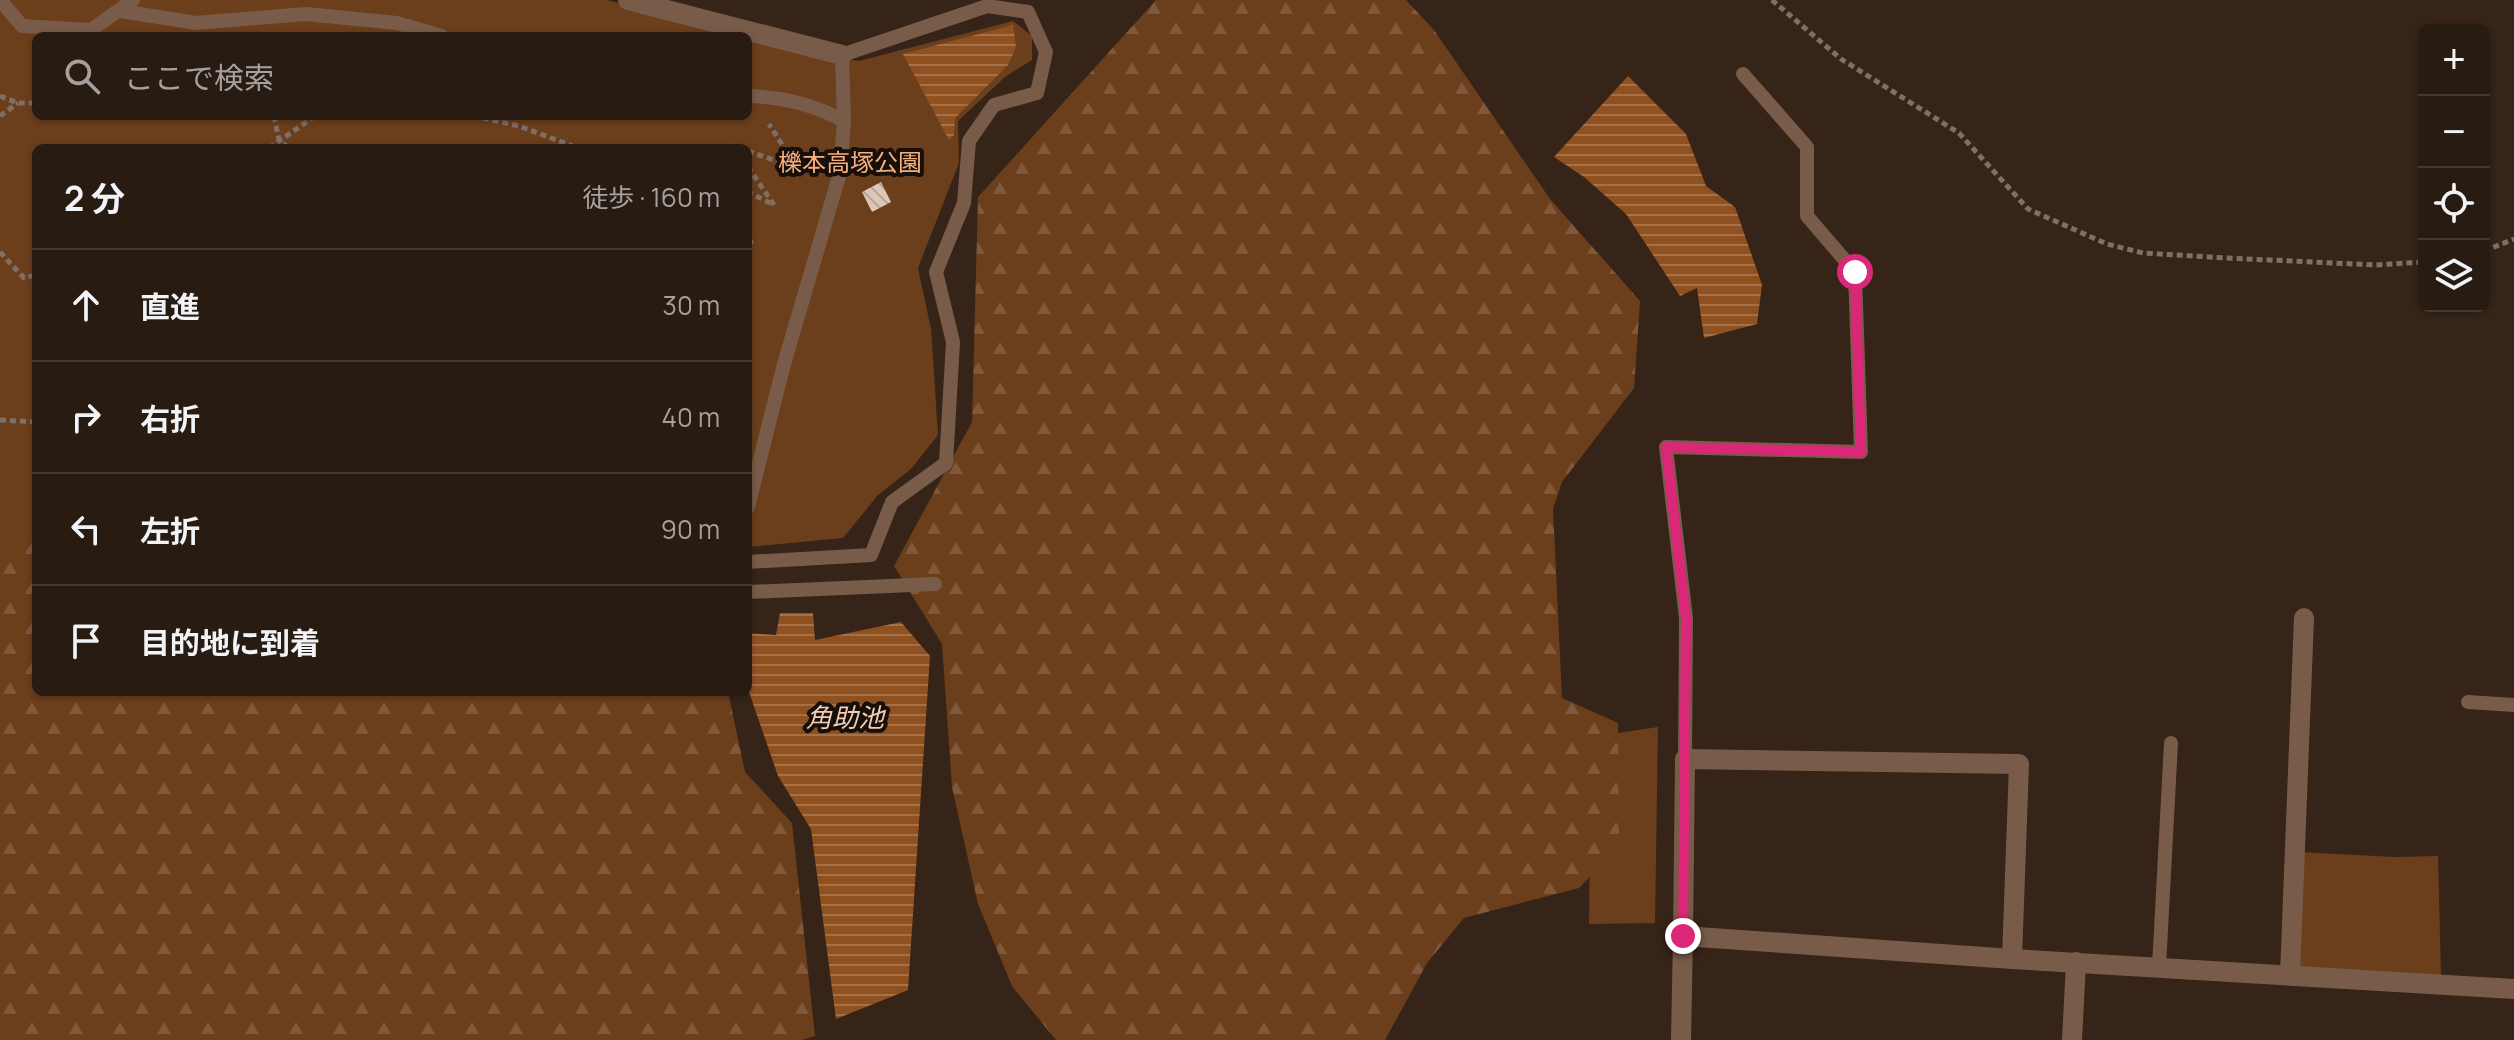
<!DOCTYPE html>
<html lang="ja">
<head>
<meta charset="utf-8">
<style>
	:root { --surface:#281b12; --page:#30241b; --text:#f1f3f6; --muted:#a5a19f; --line:#443932 }
	body { margin:0; font-family:Manrope,"Noto Sans JP",sans-serif; background:var(--page); color:var(--text) }
	.controls { position:absolute; right:24px; top:24px; display:grid; overflow:hidden; border-radius:12px; box-shadow:0 2px 6px #0004 }
	.controls button { width:72px; height:72px; display:grid; place-items:center; padding:0; border:0; border-bottom:2px solid var(--line); background:var(--surface); color:var(--text); font:40px sans-serif }
	.stop { position:absolute; width:24px; height:24px; margin:-18px; border:6px solid #db2777; border-radius:50%; background:#fff }
	.stop.end { background:#db2777; border-color:#fff; box-shadow:0 2px 8px #0008 }
	.list { margin:0; padding:0; list-style:none }
	h2 { display:flex; justify-content:space-between; align-items:center; height:104px; margin:0; padding:0 32px; font-size:34px }
	h2 small { font-size:26px; font-weight:400; color:var(--muted) }
	.list li { display:grid; grid-template-columns:52px 1fr auto; gap:24px; align-items:center; box-sizing:border-box; height:112px; padding:0 32px; border-top:2px solid var(--line) }
	.list b { display:block; font-size:30px; white-space:nowrap }
	.list em { font-size:26px; font-style:normal; color:var(--muted) }
	.icon { flex:none; width:44px; height:44px; fill:none; stroke:currentColor; stroke-width:2; stroke-linecap:round; stroke-linejoin:round }
	.map { position:relative; flex:none; width:2514px; height:1040px; overflow:hidden }
	.search { position:absolute; background:var(--surface); box-shadow:0 2px 6px #0004; left:32px; top:32px; width:720px; height:88px; display:flex; align-items:center; gap:20px; box-sizing:border-box; padding:0 28px; border-radius:12px; color:var(--muted); font-size:30px }
	.panel { position:absolute; background:var(--surface); box-shadow:0 2px 6px #0004; left:32px; top:144px; width:720px; height:552px; border-radius:12px }
	.map>svg:first-child { display:block }
</style>
</head>
<body>
<div class="map">
<svg width="2514" height="1040" viewBox="0 0 2514 1040">
	<defs>
		<pattern id="forest-firs" width="22" height="20" patternUnits="userSpaceOnUse" patternTransform="scale(2)"><rect width="22" height="20" fill="#6b3e1c"/><path d="M5 1l3.5 6h-7zM16 11l3.5 6h-7z" fill="#80593c"/></pattern>
		<pattern id="water-rules" width="6" height="5" patternUnits="userSpaceOnUse" patternTransform="scale(2)"><rect width="6" height="5" fill="#905121"/><path d="M0 2.5h6" fill="none" stroke="#a4714a"/></pattern>
		<pattern id="building-back-hatch" width="6" height="6" patternUnits="userSpaceOnUse" patternTransform="scale(2)"><rect width="6" height="6" fill="#dfc7b8"/><path d="M-1 5l2 2M0 0l6 6M5-1l2 2" fill="none" stroke="#b8a599"/></pattern>
	</defs>
	<rect width="100%" height="100%" fill="#362418"/>
	<!-- green -->
	<g fill="#6b3e1c">
		<path d="M0,0H607L739,36H36V116H748V38L791,50L859,61L1013,21L1032,36V60L1005,77L958,121L959,163L918,268L931,329L938,435L911,469L878,495L843,538L748,547V148H36V635L0,620Z"/>
		<path d="M1658,727L1655,923L1589,924L1591,737Z"/>
		<path d="M2299,852L2395,857L2438,856L2441,976L2295,971Z"/>
	</g>
	<!-- forest -->
	<g fill="url(#forest-firs)">
		<path d="M1156,0H1406L1434,30L1550,199L1640,301L1634,388L1562,482L1553,509L1562,698L1618,723L1619,847L1579,888L1464,918L1427,963L1385,1040H1056L1012,986L978,904L952,787L942,644L894,566L972,422L978,197Z"/>
		<path d="M0,533L36,545V692H728L745,772L792,823L815,1036L802,1040H0Z"/>
	</g>
	<!-- water -->
	<g fill="url(#water-rules)">
		<path d="M1013,25L1016,47L1008,65L955,118L954,135L949,140L903,54Z"/>
		<path d="M1628,76L1686,134L1706,186L1735,207L1762,285L1757,324L1704,338L1697,288L1680,296L1626,214L1584,177L1554,157Z"/>
		<path d="M780,613H813L815,640L901,622L930,656L908,990L836,1019L811,829L778,776L748,689V633L776,635Z"/>
	</g>
	<!-- building -->
	<path fill="url(#building-back-hatch)" d="M881,182L891,202L872,212L862,192Z"/>
	<g fill="none" stroke-linecap="round" stroke-linejoin="round">
		<!-- path -->
		<g stroke="#7f6f65" stroke-width="5" stroke-dasharray="6 4" stroke-linecap="butt">
			<path d="M1772,0L1841,59L1959,133L2028,209L2107,244L2143,253L2227,258L2376,265L2424,262"/>
			<path d="M0,96L18,103H36"/>
			<path d="M0,116L18,103"/>
			<path d="M274,116L279,140L289,148"/>
			<path d="M473,116L519,126L578,148"/>
			<path d="M269,148L315,116"/>
			<path d="M734,148L733,146L740,148"/>
			<path d="M748,151L797,168L769,124"/>
			<path d="M748,167L774,205L748,192"/>
			<path d="M748,239L754,245L748,242"/>
			<path d="M2484,251L2514,239"/>
			<path d="M0,252L24,278L36,275"/>
			<path d="M0,420L36,422"/>
		</g>
		<!-- service -->
		<g stroke="#785c49" stroke-width="14">
			<path d="M0,0L22,26L91,30L133,0"/>
			<path d="M121,11L196,23L306,14L397,23L442,36"/>
			<path d="M748,96C783,97 813,104 844,121L842,55L987,6L1028,12L1046,52L1037,93L994,105L969,141L964,203L936,272L953,342L946,463L892,502L871,555L748,562"/>
			<path d="M748,507L784,364L840,173L844,121"/>
			<path d="M748,592L935,584"/>
			<path d="M2468,702L2514,705"/>
			<path d="M1685,759L1686,618L1666,447L1861,452L1855,272L1807,216V147L1743,74"/>
			<path d="M2159,967L2171,743"/>
		</g>
		<!-- minor -->
		<g stroke="#785c49" stroke-width="20">
			<path d="M628,0L842,55"/>
			<path d="M1683,936L1685,759L2019,764L2012,959"/>
			<path d="M2290,975L2304,618"/>
			<path d="M1681,1040L1683,936L2012,959L2514,989"/>
			<path d="M2072,1040L2076,962"/>
		</g>
	</g>
	<g fill="none" stroke-linecap="round" stroke-linejoin="round">
		<!-- route -->
		<path stroke="#db2777" stroke-width="10" d="M1683,936L1686,618L1666,447L1861,452L1855,272"/>
	</g>
	<g text-anchor="middle" stroke-width="8" stroke-linejoin="round" paint-order="stroke">
		<!-- park labels -->
		<g font-size="24" fill="#f7ae7d" stroke="#170f0a">
			<text x="850" y="171">櫟本高塚公園</text>
		</g>
		<!-- water labels -->
		<g font-size="26" font-style="italic" fill="#f3ceb5" stroke="#170f0a">
			<text x="845" y="727">角助池</text>
		</g>
	</g>
</svg>
<div class="controls">
<button>+</button>
<button>−</button>
<button><svg class="icon" aria-label="locate" viewBox="0 0 24 24"><circle cx="12" cy="12" r="6"/><path d="M12 2v4M12 18v4M2 12h4M18 12h4"/></svg></button>
<button><svg class="icon" aria-label="layers" viewBox="0 0 24 24"><path d="M12 4l9 5-9 5-9-5zM3 14l9 5 9-5"/></svg></button>
</div>
<div class="stop" style="left:1855px;top:272px"></div>
<div class="stop end" style="left:1683px;top:936px"></div>
<div class="search"><svg class="icon" aria-label="search" viewBox="0 0 24 24"><circle cx="10" cy="10" r="6"/><path d="M15 15l6 6"/></svg>ここで検索</div>
<section class="panel">
<h2>2 分<small>徒歩 · 160 m</small></h2>
<ul class="list">
<li><svg class="icon" aria-label="ahead" viewBox="0 0 24 24"><path d="M12 20V5M6 11l6-6 6 6"/></svg><div><b>直進</b></div><em>30 m</em></li>
<li><svg class="icon" aria-label="right" viewBox="0 0 24 24"><path d="M7 20v-9h11M14 6l5 5-5 5"/></svg><div><b>右折</b></div><em>40 m</em></li>
<li><svg class="icon" aria-label="left" viewBox="0 0 24 24"><path d="M17 20v-9H6M10 6l-5 5 5 5"/></svg><div><b>左折</b></div><em>90 m</em></li>
<li><svg class="icon" aria-label="arrive" viewBox="0 0 24 24"><path d="M6 21V4h12l-3 4 3 4H6"/></svg><div><b>目的地に到着</b></div></li>
</ul>
</section>
</div>
</body>
</html>
